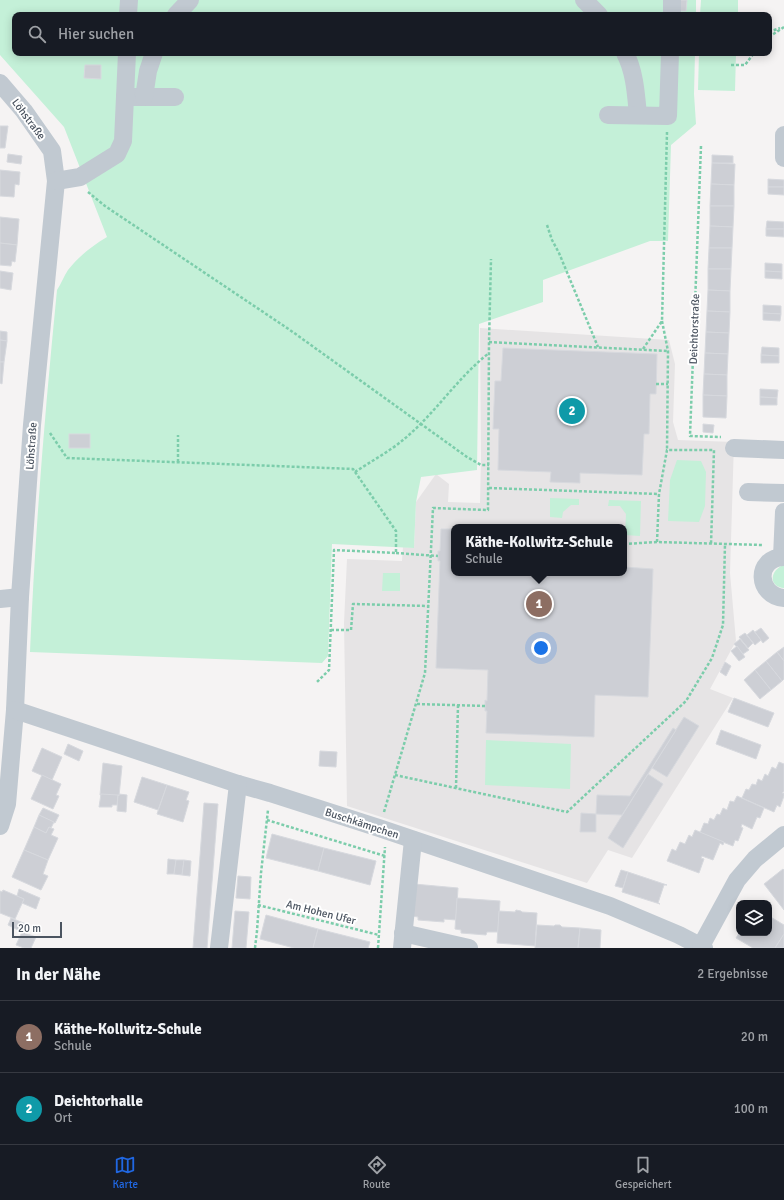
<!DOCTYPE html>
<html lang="de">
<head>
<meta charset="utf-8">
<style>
	:root { --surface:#171b24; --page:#242831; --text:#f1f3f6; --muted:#9ea1a6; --line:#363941; --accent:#2067e2 }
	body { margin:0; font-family:Signika,sans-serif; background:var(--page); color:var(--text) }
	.controls { position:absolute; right:12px; bottom:12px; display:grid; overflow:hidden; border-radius:8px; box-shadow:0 2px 10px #0003 }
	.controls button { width:36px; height:36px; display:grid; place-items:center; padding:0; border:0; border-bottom:1px solid var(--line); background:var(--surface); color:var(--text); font:20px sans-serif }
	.scale { position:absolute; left:12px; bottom:10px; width:50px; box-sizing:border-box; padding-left:4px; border:2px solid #4b5460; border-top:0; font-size:11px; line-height:14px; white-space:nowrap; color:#4b5460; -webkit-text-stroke:3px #fff; paint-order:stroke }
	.you { position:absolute; left:541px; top:648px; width:14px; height:14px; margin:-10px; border:3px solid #fff; border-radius:50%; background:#1a73e8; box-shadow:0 0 0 6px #1a73e833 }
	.badge { display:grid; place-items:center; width:26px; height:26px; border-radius:50%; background:var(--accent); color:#fff; font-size:13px; font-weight:700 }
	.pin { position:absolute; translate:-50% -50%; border:2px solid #fff; box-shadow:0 1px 4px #0006 }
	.popup { position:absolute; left:451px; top:524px; width:176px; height:52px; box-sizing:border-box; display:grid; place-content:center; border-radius:8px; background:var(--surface); filter:drop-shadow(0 1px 3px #0005); font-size:13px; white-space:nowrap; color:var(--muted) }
	.popup b { font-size:15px; color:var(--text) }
	.popup::after { content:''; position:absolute; left:50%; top:100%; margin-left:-8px; border:8px solid transparent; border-top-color:var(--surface) }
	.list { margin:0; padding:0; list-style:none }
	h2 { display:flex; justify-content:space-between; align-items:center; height:52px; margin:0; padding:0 16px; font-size:17px }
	h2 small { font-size:13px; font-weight:400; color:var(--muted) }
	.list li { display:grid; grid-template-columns:26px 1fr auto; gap:12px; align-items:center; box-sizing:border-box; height:72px; padding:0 16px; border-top:1px solid var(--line) }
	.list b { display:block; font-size:15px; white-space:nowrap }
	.list p { margin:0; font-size:13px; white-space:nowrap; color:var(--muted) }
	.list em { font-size:13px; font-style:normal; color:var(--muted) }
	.icon { flex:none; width:22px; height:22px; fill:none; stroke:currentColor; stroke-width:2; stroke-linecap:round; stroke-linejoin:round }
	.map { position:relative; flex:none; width:784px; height:948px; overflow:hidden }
	.search { position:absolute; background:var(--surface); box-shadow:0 2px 10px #0003; left:12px; right:12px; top:12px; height:44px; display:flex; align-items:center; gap:10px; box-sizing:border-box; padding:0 14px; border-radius:8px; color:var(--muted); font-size:15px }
	.sheet { height:196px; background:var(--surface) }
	nav { display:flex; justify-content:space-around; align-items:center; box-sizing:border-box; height:56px; border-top:1px solid var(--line); background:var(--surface); font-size:11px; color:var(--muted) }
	nav a { display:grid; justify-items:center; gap:2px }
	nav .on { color:var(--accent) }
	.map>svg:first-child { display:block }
</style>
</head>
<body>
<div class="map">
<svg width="784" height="948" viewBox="0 0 784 948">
	<rect width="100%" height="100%" fill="#f5f3f3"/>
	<!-- education -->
	<path fill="#e6e4e5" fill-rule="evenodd" d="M480,328L669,340L675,364L673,422L678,440L734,442L730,573L736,641L710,689L733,698L632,858L608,850L587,883L347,806L344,623L347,559L402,561L403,547L414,548L416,502L436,474L449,484L448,502L480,503L481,457ZM454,527H624V573H454Z"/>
	<!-- green -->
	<g fill="#c4f0d8">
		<path d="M0,0H696V15H15V53H695L694,94L696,124L671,145L668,241H650L543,280V302L479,324L477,470L421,477L416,502L414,548L332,544L328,656L322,663L30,652C35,531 45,411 57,290C61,284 64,276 68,270C79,256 92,246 107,237L64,127L0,55Z"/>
		<path d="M701,0H738V15H700Z"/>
		<path d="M699,53H736L735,91L698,90Z"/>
		<path d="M677,460L701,461L706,472L705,506L699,522L668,521L670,480Z"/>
		<path d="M550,498L579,499V505H571L563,512L562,518L550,517Z"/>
		<path d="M609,500L641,501L640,536L625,535L626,514L620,506H608Z"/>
		<path d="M781,566H784V588C770,587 769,573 781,566Z"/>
		<path d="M383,573H400V591H382Z"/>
		<path d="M486,740L571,744L570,789L485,785Z"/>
	</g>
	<!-- building -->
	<g fill="#cdcfd5" stroke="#d7d9de">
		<path d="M680,0H687L686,11H679Z"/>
		<path d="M85,65H101V79L84,78Z"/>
		<path d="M0,126H8L5,148H0Z"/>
		<path d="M8,154L22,156L21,164L7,162Z"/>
		<path d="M712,155L733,156V163H712Z"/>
		<path d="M712,163L735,164L734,185L711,184Z"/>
		<path d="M0,170L20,172L19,185L15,184L14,197L0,196Z"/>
		<path d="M768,179L784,180V187H768Z"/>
		<path d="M711,184L734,185V206H710Z"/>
		<path d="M768,187H784V195L768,194Z"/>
		<path d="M710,206H734L733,227L710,226Z"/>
		<path d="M0,217L19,219L17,245L0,243Z"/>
		<path d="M767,221L784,222V229H766Z"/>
		<path d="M710,226L733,227L732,248H709Z"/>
		<path d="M766,229H784V237L766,236Z"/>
		<path d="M0,243L17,245L15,262L12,261L11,266L0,265Z"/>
		<path d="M709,248H732L731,269H708Z"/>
		<path d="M765,263L782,264V272L765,271Z"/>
		<path d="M708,269H731L730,291L708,290Z"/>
		<path d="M0,271L13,273L11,290L0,288Z"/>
		<path d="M765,271L782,272V279L765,278Z"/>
		<path d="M708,290L730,291V312L707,311Z"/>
		<path d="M763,305L781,306V314L763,313Z"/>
		<path d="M707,311L730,312L729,333L706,332Z"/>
		<path d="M763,313L781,314L780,321L763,320Z"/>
		<path d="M0,331L7,332V341L0,340Z"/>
		<path d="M706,332L729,333L728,354L705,353Z"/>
		<path d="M0,340L7,341L4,362H0Z"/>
		<path d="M762,347L779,348V356L761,355Z"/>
		<path d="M503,348L657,354L656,394H650L649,434H644L642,475L580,473V483L550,482L551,472L498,470L499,429H493L495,381H501Z"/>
		<path d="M705,353L728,354L727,375L704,374Z"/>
		<path d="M761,355L779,356V363H761Z"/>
		<path d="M0,362H4L2,384L0,383Z"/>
		<path d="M704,374L727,375V396L703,395Z"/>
		<path d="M760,389L778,390L777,398L760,397Z"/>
		<path d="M703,395L727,396L726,418L703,417Z"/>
		<path d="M760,397L777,398V405H760Z"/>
		<path d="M703,424L714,425L713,433L703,432Z"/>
		<rect x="69" y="434" width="21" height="14"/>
		<path d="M441,529H454V573H624V567L653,569L648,697L595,695L594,737L486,733L487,711H485V700L487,701L488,670L436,668L440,561H438V551H440Z"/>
		<path d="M761,628L769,638L763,643L755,632Z"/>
		<path d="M753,630L761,640L755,645L747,635Z"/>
		<path d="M745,633L753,643L748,648L739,637Z"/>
		<path d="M740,639L749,650L743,654L734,644Z"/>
		<path d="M737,646L745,657L739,661L731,651Z"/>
		<path d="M784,647V661L777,652Z"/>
		<path d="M777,652L784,661V679L782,681L766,661Z"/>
		<path d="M766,661L782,681L771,690L755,670Z"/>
		<path d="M725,662L731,666L726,676L720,672Z"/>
		<path d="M755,670L771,690L760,699L744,680Z"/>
		<path d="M734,698L774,713L768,727L728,712Z"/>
		<path d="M684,717L699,726L667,777L652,768Z"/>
		<path d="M673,728L676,730L622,815L596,814L597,795L630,796Z"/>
		<path d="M721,730L761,745L756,759L716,744Z"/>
		<path d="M68,744L83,751L79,761L64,754Z"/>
		<path d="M42,748L62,757L52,780L32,771Z"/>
		<path d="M320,751L337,752L336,767L319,766Z"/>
		<path d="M779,762L784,764V791L782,793H784V796L780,807L777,805L774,812L742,798L746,789L749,790L752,784L756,785L758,779L762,781L765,774L768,776L772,767L776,769Z"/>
		<path d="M103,763L122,766L119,796L100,795Z"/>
		<path d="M648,774L663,784L623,848L608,838Z"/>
		<path d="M42,775L61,784L56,795L59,796L53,809L31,799Z"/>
		<path d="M142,777L167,785L158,810L134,802Z"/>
		<path d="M167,785L189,792L186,800L189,801L183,822L157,814Z"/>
		<path d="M101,794L118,795L117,805H112V807H99Z"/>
		<path d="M119,794L127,795L126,812L117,811L118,795L119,796Z"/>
		<path d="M737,796L764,808L760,818L757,817L752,829L742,824L741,827L743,828L738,841L735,840L733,846L700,833L704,823L708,824L710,818L714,820L717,814L720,815L723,808L727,810L730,801L734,802Z"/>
		<path d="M204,803L218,804L207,948H193Z"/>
		<path d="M43,808L59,815L55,823L39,815Z"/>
		<path d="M581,813L596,814V832H580Z"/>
		<path d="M39,815L54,822L51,828L49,827L46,833L34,827Z"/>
		<path d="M34,827L46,833L49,827L51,828L54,829L51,835L58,838L48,860L24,850Z"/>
		<path d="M695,830L724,842L723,845L720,843L713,860L702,856L701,858L704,859L699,873L667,861L672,849L676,851L680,842L685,844L689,835L692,837Z"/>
		<path d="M272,834L324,848L318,871L266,858Z"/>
		<path d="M324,848L376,861L370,885L318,871Z"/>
		<path d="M24,850L48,860L43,874L48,876L41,890L12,877Z"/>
		<path d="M168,859L176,860L174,874H167Z"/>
		<path d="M176,860H184L182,875L174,874Z"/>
		<path d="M184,860L191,861L190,876L182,875Z"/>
		<path d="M783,869L784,870V910L764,884Z"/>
		<path d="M621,870L628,872L623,888L615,886Z"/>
		<path d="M628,872L667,885H664L658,903L660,904L622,892Z"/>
		<path d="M238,876L251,877L250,899L236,898Z"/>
		<path d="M414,884L458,888L456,920L444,919V922L418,920V917L412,916Z"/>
		<path d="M19,889L40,898L36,909L22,903L24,899L17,896Z"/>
		<path d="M3,890L24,899L15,919L0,913V891L2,892Z"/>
		<path d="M457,898L500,901L498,932H487L486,935L461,933V930L455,929Z"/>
		<path d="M516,910L521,911L522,912L537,913L535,946L497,943L499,911L515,912Z"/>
		<path d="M235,911L249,912L246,948H232Z"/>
		<path d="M266,915L318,929L313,948H294L260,939Z"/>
		<path d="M769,916L784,925V934L775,948H753L736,938L739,933H769Z"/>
		<path d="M11,918L26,924L22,932L8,925Z"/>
		<path d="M537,925L554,926L555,925H560L562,927L580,928L578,948H535Z"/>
		<path d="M580,928L601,930L600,948H578Z"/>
		<path d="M318,929L370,942L368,948H313Z"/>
		<path d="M22,932L36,937L31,948H24L16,945Z"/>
		<path d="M784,934V948H775Z"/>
	</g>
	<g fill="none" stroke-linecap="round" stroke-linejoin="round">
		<!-- path -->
		<g stroke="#7ccdab" stroke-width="2.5" stroke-dasharray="3 2" stroke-linecap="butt">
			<path d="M769,32L780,28"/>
			<path d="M769,37L784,27"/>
			<path d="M731,65H745L754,53"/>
			<path d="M701,146L690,436L721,437"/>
			<path d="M88,192L105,206L290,330L467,457L481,465H489"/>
			<path d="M547,225L552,240L559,253L598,347"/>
			<path d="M662,321L668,351L667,450"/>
			<path d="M489,342L668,351"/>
			<path d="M643,349L662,321L667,132"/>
			<path d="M656,384H668"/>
			<path d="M50,433L67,458L353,469L396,531V553L334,550L329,670L317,682"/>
			<path d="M178,462V435"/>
			<path d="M355,472C370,462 390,451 403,440C435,414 457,378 489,353"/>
			<path d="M489,488L659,494"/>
			<path d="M657,542L659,494L667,450H714L711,544"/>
			<path d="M624,544L657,542L763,545"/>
			<path d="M396,553L438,556"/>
			<path d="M331,630H351L353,604L429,606"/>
			<path d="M417,704L485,706"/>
			<path d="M395,775L567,812L686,701L712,658L723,625L725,544"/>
			<path d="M456,788L458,705"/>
			<path d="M384,812L425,673L433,508L488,510L489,342L491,259"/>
			<path d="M267,820L385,856"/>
			<path d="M258,905L379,935"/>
			<path d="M255,948L257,931L261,873L268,810"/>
			<path d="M378,948L385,847"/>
		</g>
		<!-- minor -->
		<g stroke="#c1c9d1" stroke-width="18">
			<path d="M584,0L599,15"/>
			<path d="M128,15L129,0"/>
			<path d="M176,15L190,0"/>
			<path d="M672,15V0"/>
			<path d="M625,53C635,72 636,95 638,115"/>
			<path d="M0,83L24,111L52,151L56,181L32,425L20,597L15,710L7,804L0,826"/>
			<path d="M125,97H175"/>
			<path d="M144,97L148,71L154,53"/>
			<path d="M608,115L668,116L670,53"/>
			<path d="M784,135V158"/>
			<path d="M56,181L80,177L117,154L123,141L127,53"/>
			<path d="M734,448L784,450"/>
			<path d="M748,492L784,493"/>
			<path d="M782,557L784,512"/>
			<path d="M784,557C754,558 757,596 784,598"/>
			<path d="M0,599L20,597"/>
			<path d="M15,710L238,784L270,793L379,828L610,906L679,935L704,948"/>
			<path d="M403,933L469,948"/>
			<path d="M701,946L737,880L755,859L784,835"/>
			<path d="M219,948L238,784"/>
			<path d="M402,948L413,840"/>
		</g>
	</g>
	<g text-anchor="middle" stroke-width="4" stroke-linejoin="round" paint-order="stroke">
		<!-- street labels -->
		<g font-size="11" fill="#4b5460" stroke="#fff">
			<text transform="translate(29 119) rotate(53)" y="4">Löhstraße</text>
			<text transform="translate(694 329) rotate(-88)" y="4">Deichtorstraße</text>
			<text transform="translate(31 446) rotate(-86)" y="4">Löhstraße</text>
			<text transform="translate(362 823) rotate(18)" y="4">Buschkämpchen</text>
			<text transform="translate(321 912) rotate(14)" y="4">Am Hohen Ufer</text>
		</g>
	</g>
</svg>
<div class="controls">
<button><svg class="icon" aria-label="layers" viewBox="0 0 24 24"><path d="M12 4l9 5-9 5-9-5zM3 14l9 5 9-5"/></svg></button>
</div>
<div class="scale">20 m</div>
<div class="you"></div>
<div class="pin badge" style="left:539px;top:604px;background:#8d6e63">1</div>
<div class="popup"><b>Käthe-Kollwitz-Schule</b>Schule</div>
<div class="pin badge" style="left:572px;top:411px;background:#0f9aa8">2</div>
<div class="search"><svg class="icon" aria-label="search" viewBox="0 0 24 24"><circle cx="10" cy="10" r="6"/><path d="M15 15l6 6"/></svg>Hier suchen</div>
</div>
<section class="sheet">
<h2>In der Nähe<small>2 Ergebnisse</small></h2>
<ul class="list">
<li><span class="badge" style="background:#8d6e63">1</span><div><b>Käthe-Kollwitz-Schule</b><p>Schule</p></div><em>20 m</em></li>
<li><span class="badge" style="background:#0f9aa8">2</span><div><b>Deichtorhalle</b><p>Ort</p></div><em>100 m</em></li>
</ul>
</section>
<nav>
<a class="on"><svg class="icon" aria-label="map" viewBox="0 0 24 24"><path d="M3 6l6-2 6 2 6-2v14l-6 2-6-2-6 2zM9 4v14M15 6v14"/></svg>Karte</a>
<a><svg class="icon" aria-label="directions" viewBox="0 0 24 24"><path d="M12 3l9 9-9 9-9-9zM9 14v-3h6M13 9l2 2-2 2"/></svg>Route</a>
<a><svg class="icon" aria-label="saved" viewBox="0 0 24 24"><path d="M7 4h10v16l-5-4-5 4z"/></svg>Gespeichert</a>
</nav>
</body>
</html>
